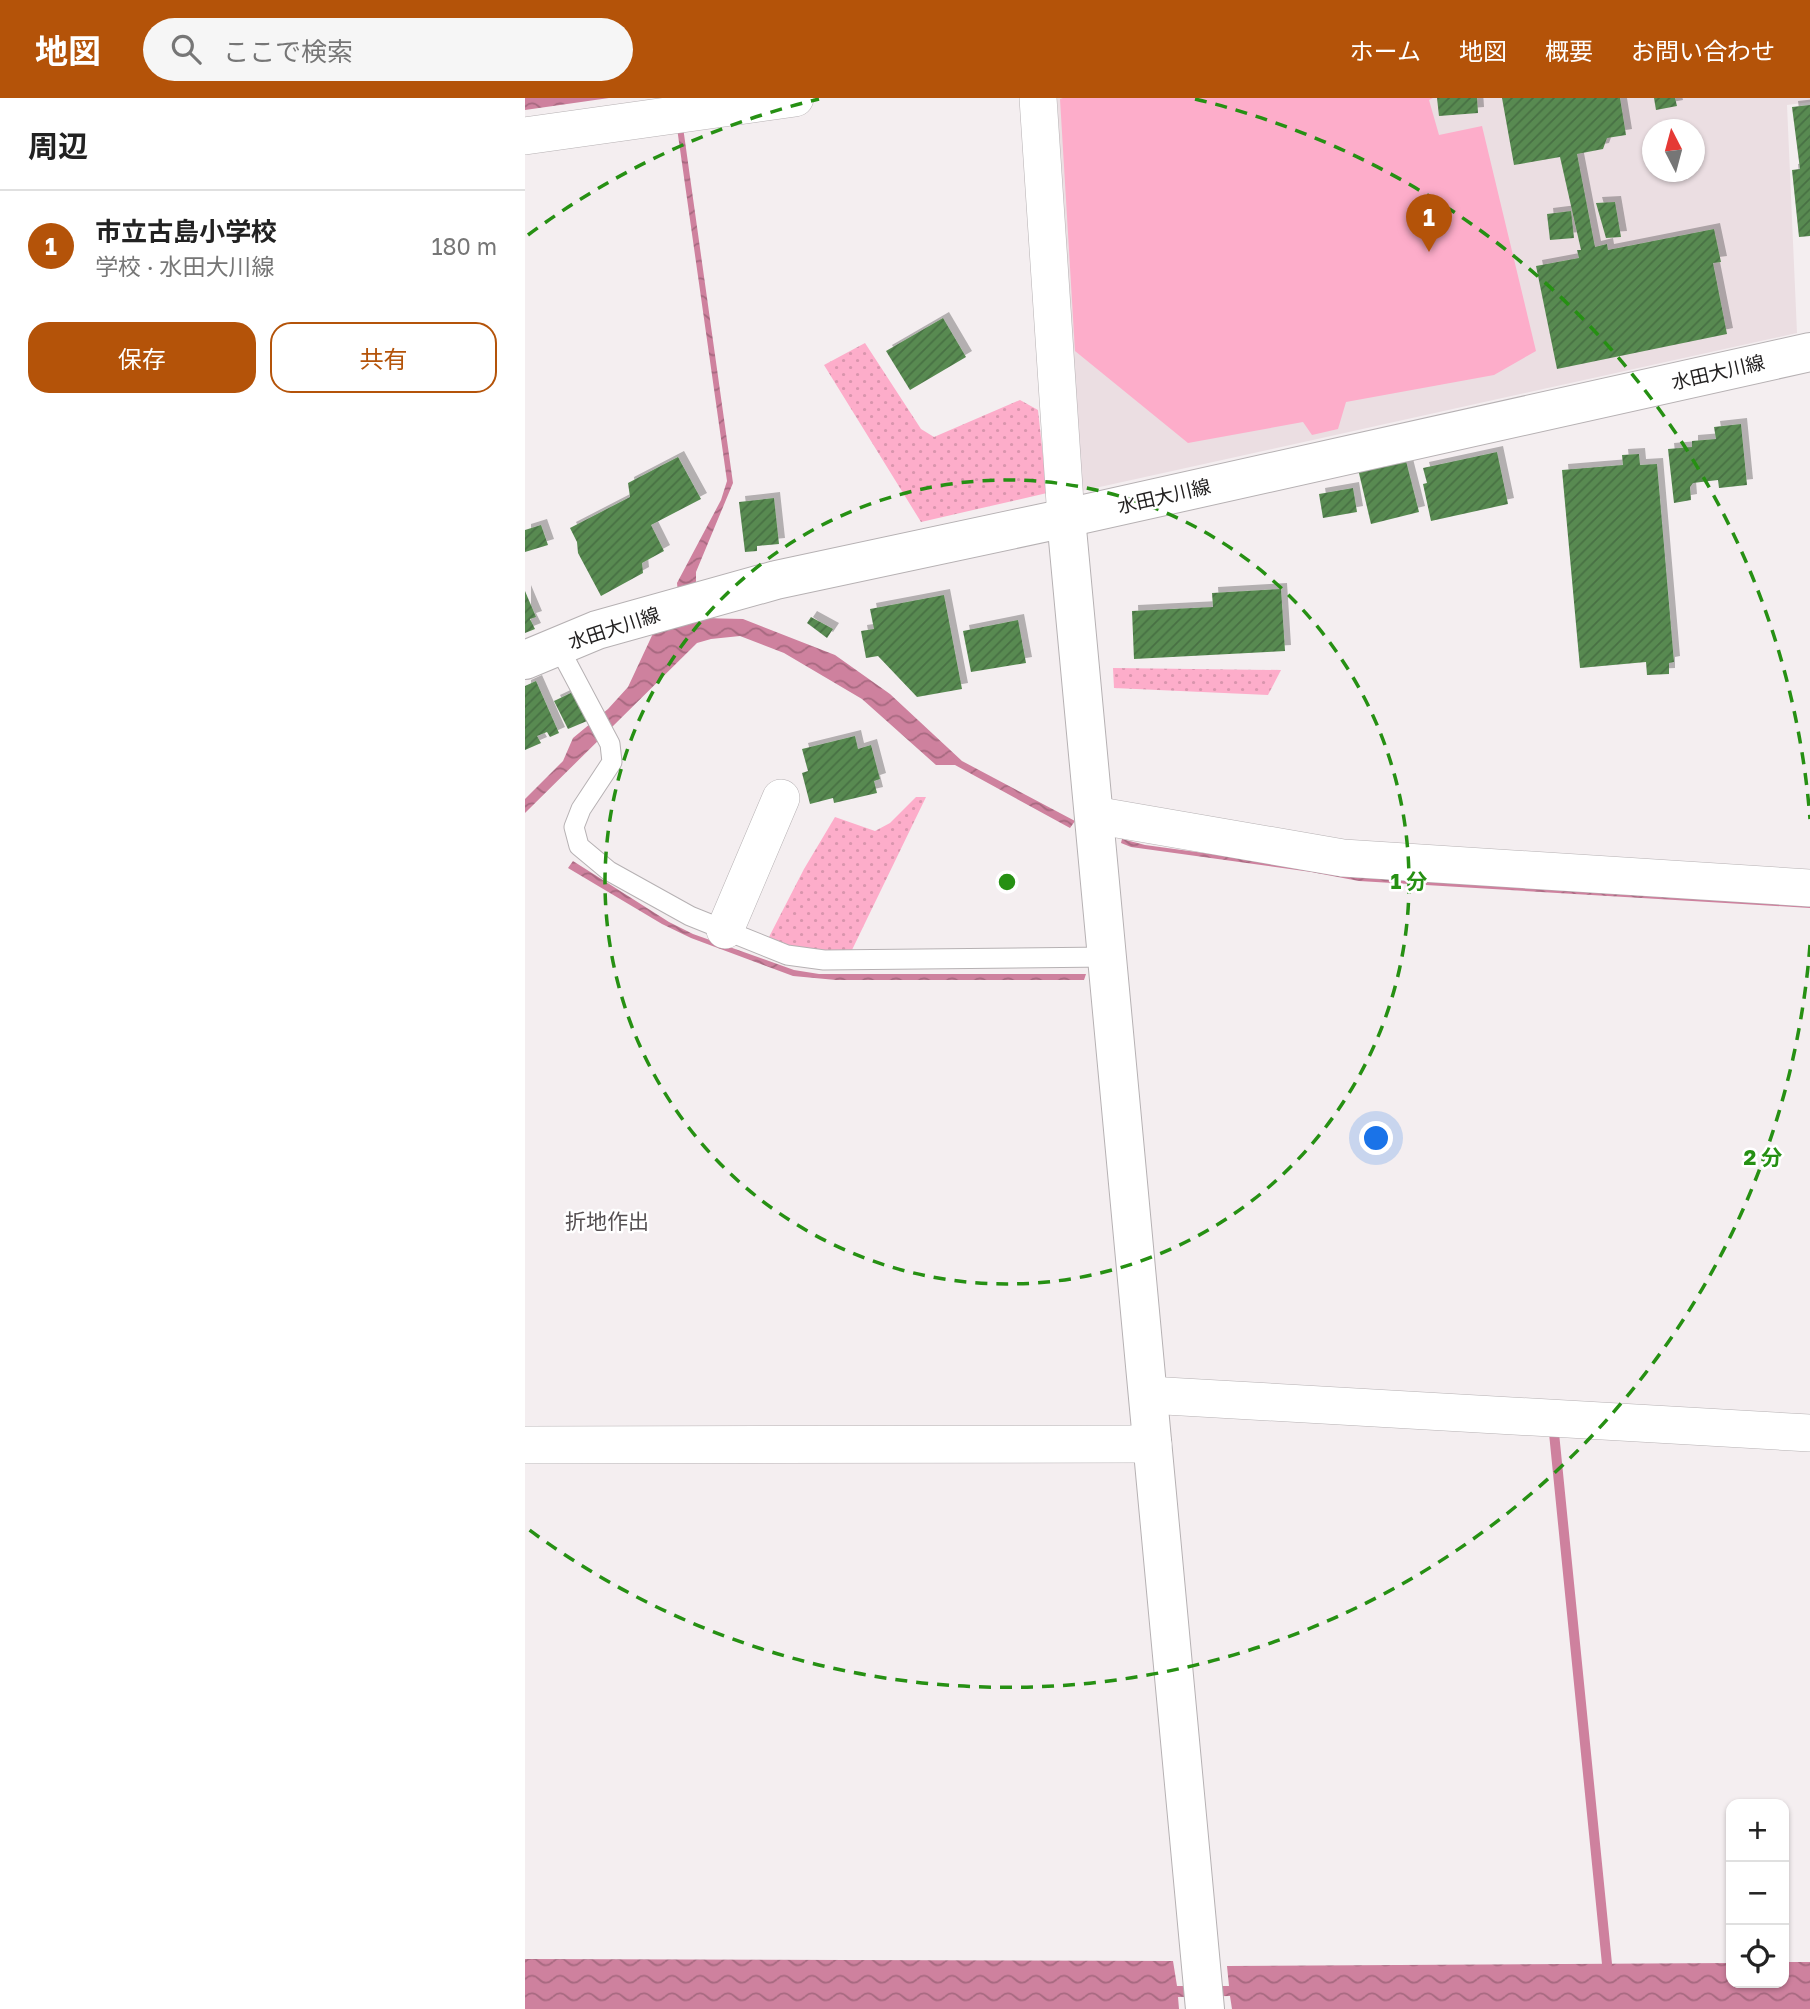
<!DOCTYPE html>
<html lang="ja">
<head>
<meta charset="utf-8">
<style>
	:root { --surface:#fff; --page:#f6f6f6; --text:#222; --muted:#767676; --line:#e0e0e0; --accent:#b45309 }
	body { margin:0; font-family:"Golos Text","Noto Sans JP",sans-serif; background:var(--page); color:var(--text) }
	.controls { position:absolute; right:21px; bottom:21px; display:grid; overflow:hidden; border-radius:14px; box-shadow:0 2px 5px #0004 }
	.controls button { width:63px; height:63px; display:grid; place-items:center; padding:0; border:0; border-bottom:2px solid var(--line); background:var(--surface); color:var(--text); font:35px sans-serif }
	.compass { position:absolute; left:1117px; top:21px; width:63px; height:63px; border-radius:50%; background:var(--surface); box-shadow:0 2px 5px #0004; rotate:354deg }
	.you { position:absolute; left:852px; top:1041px; width:24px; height:24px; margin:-18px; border:5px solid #fff; border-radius:50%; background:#1a73e8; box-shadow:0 0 0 10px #1a73e833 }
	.badge { display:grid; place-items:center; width:46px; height:46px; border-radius:50%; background:var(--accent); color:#fff; font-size:23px; font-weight:700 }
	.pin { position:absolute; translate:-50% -58px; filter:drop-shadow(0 2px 4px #0008) }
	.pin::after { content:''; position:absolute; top:37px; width:24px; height:21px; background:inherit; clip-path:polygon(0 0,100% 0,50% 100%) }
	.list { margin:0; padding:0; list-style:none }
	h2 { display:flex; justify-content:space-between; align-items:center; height:91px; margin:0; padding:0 28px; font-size:30px }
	h2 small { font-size:23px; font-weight:400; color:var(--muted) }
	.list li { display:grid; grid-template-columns:46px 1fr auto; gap:21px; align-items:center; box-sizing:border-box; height:112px; padding:0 28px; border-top:2px solid var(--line) }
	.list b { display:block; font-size:26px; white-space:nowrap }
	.list p { margin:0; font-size:23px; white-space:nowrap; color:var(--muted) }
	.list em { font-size:23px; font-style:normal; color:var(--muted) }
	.actions { display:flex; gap:14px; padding:21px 28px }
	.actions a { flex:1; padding:16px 0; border:2px solid var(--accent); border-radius:21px; text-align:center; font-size:24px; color:var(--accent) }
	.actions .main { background:var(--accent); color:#fff }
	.icon { flex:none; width:38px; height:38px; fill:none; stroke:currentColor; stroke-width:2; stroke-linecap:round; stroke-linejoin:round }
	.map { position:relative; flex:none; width:1285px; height:1911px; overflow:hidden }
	header { display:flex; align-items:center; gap:42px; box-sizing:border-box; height:98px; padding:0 35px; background:var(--accent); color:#fff }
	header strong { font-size:33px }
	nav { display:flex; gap:38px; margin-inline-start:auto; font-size:24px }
	.search { width:490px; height:63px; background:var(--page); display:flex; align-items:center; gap:18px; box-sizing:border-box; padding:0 24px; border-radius:38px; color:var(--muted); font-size:26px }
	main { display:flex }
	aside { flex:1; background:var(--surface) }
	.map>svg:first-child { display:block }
</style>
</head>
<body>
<header>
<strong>地図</strong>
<div class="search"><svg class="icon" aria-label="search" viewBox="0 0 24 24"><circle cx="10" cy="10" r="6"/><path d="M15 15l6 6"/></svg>ここで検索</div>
<nav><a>ホーム</a><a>地図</a><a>概要</a><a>お問い合わせ</a></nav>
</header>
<main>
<aside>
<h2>周辺<small></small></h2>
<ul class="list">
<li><span class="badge">1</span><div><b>市立古島小学校</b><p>学校 · 水田大川線</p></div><em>180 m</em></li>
</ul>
<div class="actions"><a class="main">保存</a><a>共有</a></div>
</aside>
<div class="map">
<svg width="1285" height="1911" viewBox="0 0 1285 1911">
	<defs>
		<pattern id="grass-dots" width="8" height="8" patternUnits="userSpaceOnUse" patternTransform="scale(1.75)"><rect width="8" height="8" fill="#fdadca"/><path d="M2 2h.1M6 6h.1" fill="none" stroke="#d995ad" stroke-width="1.8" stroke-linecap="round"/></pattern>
		<pattern id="water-waves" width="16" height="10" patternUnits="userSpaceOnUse" patternTransform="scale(1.75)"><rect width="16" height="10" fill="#ce819e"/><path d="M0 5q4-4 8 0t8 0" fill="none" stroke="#a76980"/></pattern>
		<pattern id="building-hatch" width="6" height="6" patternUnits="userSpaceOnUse" patternTransform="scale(1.75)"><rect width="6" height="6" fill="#588a51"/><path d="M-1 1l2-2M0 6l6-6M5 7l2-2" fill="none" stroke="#487043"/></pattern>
		<filter id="shadow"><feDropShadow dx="6" dy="-6" stdDeviation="0" flood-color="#0004"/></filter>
	</defs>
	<rect width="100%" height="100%" fill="#f4eef0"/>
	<!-- built -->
	<path fill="#ebdee2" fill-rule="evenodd" d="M532,0H1285V4L1262,7L1272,235L552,394ZM1128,32H1170V74H1128Z"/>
	<!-- grass -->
	<g fill="url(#grass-dots)">
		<path d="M340,245L396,331L409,339L495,302L513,312L522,395L396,424L299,267Z"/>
		<path d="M588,570L756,572L743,597L589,590Z"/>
		<path d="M391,699H401L326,854L276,852L244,839L279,771L310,719L350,733L365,725Z"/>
	</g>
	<!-- park -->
	<path fill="#fdadca" d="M538,0H908L904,2L914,37L957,28L1011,253L969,277L821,304L813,331L787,337L778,324L663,345L550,253L535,1Z"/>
	<!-- water -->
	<g fill="url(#water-waves)">
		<path d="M0,0H84L0,12Z"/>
		<path d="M158,29L208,385L171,474V499L176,520L218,521L310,557L365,596L437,663L550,723L545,730L430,667H411L337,601L259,555L215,538L186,541L172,545L0,715V701L38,663L48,640L83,611L103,589L131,529L156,524L152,485L196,402L202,383L152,30Z"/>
		<path d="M597,741L620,747L790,770L1285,804V810L834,783L786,774L606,749L596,745Z"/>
		<path d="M48,763L144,824L168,836L269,872L294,876H561L559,882H311L268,878L166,840L137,826L43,770Z"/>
		<path d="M0,1861L648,1863L652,1888H704L702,1868L1206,1865V1885H1259V1864H1285V1911H707L705,1898L653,1899L654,1911H0Z"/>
	</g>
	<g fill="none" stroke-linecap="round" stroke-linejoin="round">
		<!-- stream -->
		<path stroke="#ce819e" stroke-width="10" d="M1029,1335L1082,1866"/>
	</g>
	<!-- building -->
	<g fill="url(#building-hatch)" filter="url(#shadow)">
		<path d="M912,0H952L953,15L914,18Z"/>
		<path d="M977,0H1095L1101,37L1082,40L1078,51L1052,56L1070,149L1082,146L1083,152L1189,131L1196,164L1188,165L1202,236L1032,271L1011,168L1054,160L1052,152H1056L1035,59L989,67Z"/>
		<path d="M1129,0H1150L1152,8L1131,12Z"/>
		<path d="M1285,7V138L1274,139L1267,72L1275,71L1267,9Z"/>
		<path d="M1090,104L1096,139L1081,140L1071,105Z"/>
		<path d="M1046,113L1049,140L1025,142L1022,116Z"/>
		<path d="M418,220L441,259L385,292L361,253Z"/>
		<path d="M1216,326L1222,387L1194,390L1193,382L1168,385L1165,389L1166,402L1149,405L1143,351L1167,349V343L1191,341L1189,329Z"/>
		<path d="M972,354L983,406L906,423L898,386L902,385L898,370Z"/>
		<path d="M1114,356L1115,367L1132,366L1149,564L1144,565V576L1122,577L1121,564L1055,570L1037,372L1098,367L1097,357Z"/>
		<path d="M153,359L176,401L126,427L139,453L117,465L118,475L76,498L53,455L52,444L45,430L105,399L103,385Z"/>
		<path d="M880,359L894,414L846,426L833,371Z"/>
		<path d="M828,390L832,414L798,420L794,396Z"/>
		<path d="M249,400L254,446L232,448V453L220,454L214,404Z"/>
		<path d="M16,427L23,447L0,454V432Z"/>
		<path d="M756,491L760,553L609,561L607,513L688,509L687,495Z"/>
		<path d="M0,493L11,519L5,521L10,531L0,535Z"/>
		<path d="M419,497L437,591L392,599L353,558L341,560L336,533L349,531L345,511Z"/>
		<path d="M286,519L308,531L302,540L282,525Z"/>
		<path d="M493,522L501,565L446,574L438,533Z"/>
		<path d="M11,583L34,635L25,639L22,634L12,638L16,645L0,652V588Z"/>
		<path d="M48,594L62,623L43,631L29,603Z"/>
		<path d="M330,638L333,651L346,647L355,681L349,683L352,695L309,705L308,700L285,706L277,675L283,673L277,651Z"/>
	</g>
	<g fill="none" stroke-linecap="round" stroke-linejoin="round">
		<!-- service casing -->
		<g stroke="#b6b1b3" stroke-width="21">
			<path id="service" d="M33,548L85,646L87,664L56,711L49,729L54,748L84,773L165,818L262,857L299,862L582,859"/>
		</g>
		<!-- minor casing -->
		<g stroke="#b6b1b3" stroke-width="38">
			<g id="minor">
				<path d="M513,0L541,420"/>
				<path d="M0,38L270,0"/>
				<path d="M569,717L818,760L1285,790"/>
				<path d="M200,832L256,700"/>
				<path d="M623,1297L1285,1335"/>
				<path d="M0,1347L628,1346"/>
			</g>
		</g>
		<!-- tertiary casing -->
		<g stroke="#b6b1b3" stroke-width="40">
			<path id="tertiary" d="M541,420L680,1911"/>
		</g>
		<!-- secondary casing -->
		<g stroke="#b6b1b3" stroke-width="40">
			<path id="secondary" d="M0,562L72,532L251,482L541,420L1285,254"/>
		</g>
		<!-- service -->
		<use href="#service" stroke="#fff" stroke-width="19"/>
		<!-- minor -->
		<use href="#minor" stroke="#fff" stroke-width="37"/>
		<!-- tertiary -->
		<use href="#tertiary" stroke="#fff" stroke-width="38"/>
		<!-- secondary -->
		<use href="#secondary" stroke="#fff" stroke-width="38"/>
	</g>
	<!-- distance rings -->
	<g fill="none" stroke="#269013" stroke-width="3.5" stroke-dasharray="12 9">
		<circle cx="482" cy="784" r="402"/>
		<path d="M1285 847A805 805 0 0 1 3 1431M3 137A805 805 0 0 1 294 1M670 1A805 805 0 0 1 1285 721"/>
	</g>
	<g text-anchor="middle" stroke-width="5" stroke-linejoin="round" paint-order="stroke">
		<!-- street labels -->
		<g font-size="19" fill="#232121" stroke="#fff">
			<text transform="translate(1193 274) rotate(-13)" y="7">水田大川線</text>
			<text transform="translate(639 398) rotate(-13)" y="7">水田大川線</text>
			<text transform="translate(89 530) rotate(-18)" y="7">水田大川線</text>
		</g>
		<!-- neighbourhood labels -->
		<g font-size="21" fill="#544f51" stroke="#fff">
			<text x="82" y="1131">折地作出</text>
		</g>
	</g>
	<circle cx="482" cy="784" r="10" fill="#269013" stroke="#fff" stroke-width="3.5"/>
	<g font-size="21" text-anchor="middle" font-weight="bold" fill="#269013" stroke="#fff" stroke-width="5" stroke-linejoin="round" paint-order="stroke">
		<text x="884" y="791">1 分</text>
		<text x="1238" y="1067">2 分</text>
	</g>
</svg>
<div class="controls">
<button>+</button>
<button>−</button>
<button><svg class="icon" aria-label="locate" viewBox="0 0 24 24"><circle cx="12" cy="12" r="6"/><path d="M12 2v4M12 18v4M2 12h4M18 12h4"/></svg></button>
</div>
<svg class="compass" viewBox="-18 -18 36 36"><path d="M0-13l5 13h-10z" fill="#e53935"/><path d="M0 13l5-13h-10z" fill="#767676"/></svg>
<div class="you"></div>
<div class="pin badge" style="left:904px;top:154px">1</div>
</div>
</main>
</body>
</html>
